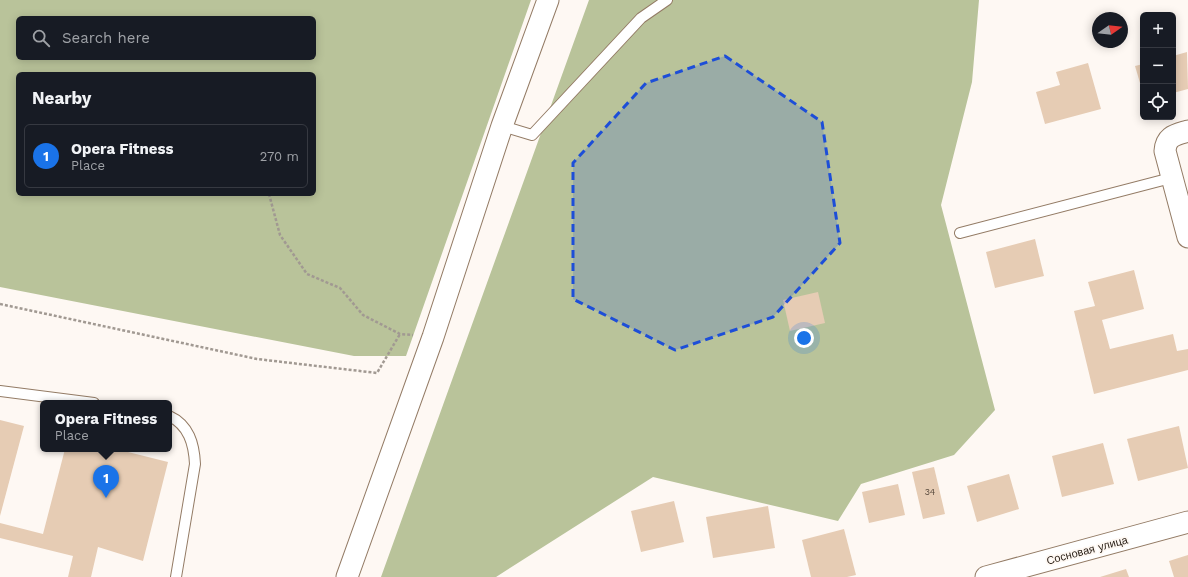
<!DOCTYPE html>
<html lang="en">
<head>
<meta charset="utf-8">
<style>
	:root { --surface:#171b24; --page:#20242c; --text:#f1f3f6; --muted:#9ea1a6; --line:#363941; --accent:#1a73e8 }
	body { margin:0; font-family:"Work Sans",sans-serif; background:var(--page); color:var(--text) }
	.controls { position:absolute; right:12px; top:12px; display:grid; overflow:hidden; border-radius:6px; box-shadow:0 2px 10px #0003 }
	.controls button { width:36px; height:36px; display:grid; place-items:center; padding:0; border:0; border-bottom:1px solid var(--line); background:var(--surface); color:var(--text); font:20px sans-serif }
	.compass { position:absolute; left:1092px; top:12px; width:36px; height:36px; border-radius:50%; background:var(--surface); box-shadow:0 2px 10px #0003; rotate:76deg }
	.you { position:absolute; left:804px; top:338px; width:14px; height:14px; margin:-10px; border:3px solid #fff; border-radius:50%; background:#1a73e8; box-shadow:0 0 0 6px #1a73e833 }
	.badge { display:grid; place-items:center; width:26px; height:26px; border-radius:50%; background:var(--accent); color:#fff; font-size:13px; font-weight:700 }
	.pin { position:absolute; translate:-50% -33px; filter:drop-shadow(0 1px 2px #0008) }
	.pin::after { content:''; position:absolute; top:21px; width:14px; height:12px; background:inherit; clip-path:polygon(0 0,100% 0,50% 100%) }
	.popup { position:absolute; left:40px; top:400px; width:132px; height:52px; box-sizing:border-box; display:grid; place-content:center; border-radius:6px; background:var(--surface); filter:drop-shadow(0 1px 3px #0005); font-size:13px; white-space:nowrap; color:var(--muted) }
	.popup b { font-size:15px; color:var(--text) }
	.popup::after { content:''; position:absolute; left:50%; top:100%; margin-left:-8px; border:8px solid transparent; border-top-color:var(--surface) }
	.list { margin:0; padding:0; list-style:none }
	h2 { display:flex; justify-content:space-between; align-items:center; height:52px; margin:0; padding:0 16px; font-size:17px }
	h2 small { font-size:13px; font-weight:400; color:var(--muted) }
	.list li { display:grid; grid-template-columns:26px 1fr auto; gap:12px; align-items:center; box-sizing:border-box; height:64px; margin:0 8px 8px; padding:0 8px; border:1px solid var(--line); border-radius:6px }
	.list b { display:block; font-size:15px; white-space:nowrap }
	.list p { margin:0; font-size:13px; white-space:nowrap; color:var(--muted) }
	.list em { font-size:13px; font-style:normal; color:var(--muted) }
	.icon { flex:none; width:22px; height:22px; fill:none; stroke:currentColor; stroke-width:2; stroke-linecap:round; stroke-linejoin:round }
	.map { position:relative; flex:none; width:1188px; height:577px; overflow:hidden }
	.search { position:absolute; background:var(--surface); box-shadow:0 2px 10px #0003; left:16px; top:16px; width:300px; height:44px; display:flex; align-items:center; gap:10px; box-sizing:border-box; padding:0 14px; border-radius:6px; color:var(--muted); font-size:15px }
	.panel { position:absolute; background:var(--surface); box-shadow:0 2px 10px #0003; left:16px; top:72px; width:300px; height:124px; border-radius:6px }
	.map>svg:first-child { display:block }
</style>
</head>
<body>
<div class="map">
<svg width="1188" height="577" viewBox="0 0 1188 577">
	<rect width="100%" height="100%" fill="#fef8f3"/>
	<!-- forest -->
	<g fill="#b9c39a" fill-rule="evenodd">
		<path d="M0,0H531L406,356H354L0,287ZM18,18H314V58H18ZM18,74H314V194H18Z"/>
		<path d="M589,0H979L972,82L941,205L995,410L954,455L861,484L838,521L653,477L496,577H381Z"/>
	</g>
	<!-- building -->
	<g fill="#e6ccb4">
		<path d="M1187,52L1188,89L1173,93V56Z"/>
		<path d="M1088,63L1101,109L1045,124L1036,92L1060,85L1056,72Z"/>
		<path d="M1143,64V93L1135,66Z"/>
		<path d="M1035,239L1044,276L995,288L986,252Z"/>
		<path d="M1134,270L1144,309L1102,320L1110,349L1173,334L1177,351L1188,349V370L1094,394L1074,311L1095,306L1088,282Z"/>
		<path d="M818,292L825,323L790,331L783,300Z"/>
		<path d="M0,420L24,426L0,516Z"/>
		<path d="M1179,426L1188,468L1138,481L1127,439Z"/>
		<path d="M1103,443L1114,484L1062,497L1052,456Z"/>
		<path d="M65,449H116L168,462L143,561L98,547L91,577H68L73,556L0,538V523L43,534Z"/>
		<path d="M934,467L945,514L923,519L912,472Z"/>
		<path d="M1009,474L1019,509L977,522L967,486Z"/>
		<path d="M898,484L905,515L869,523L862,492Z"/>
		<path d="M674,501L684,542L641,552L631,511Z"/>
		<path d="M768,506L775,548L713,558L706,517Z"/>
		<path d="M844,529L856,575L847,577H811L802,540Z"/>
		<path d="M1188,555V577H1174L1169,561Z"/>
		<path d="M1126,569L1129,577H1100Z"/>
	</g>
	<g fill="none" stroke-linecap="round" stroke-linejoin="round">
		<!-- service casing -->
		<g stroke="#937b65" stroke-width="12">
			<g id="service">
				<path d="M502,126L532,135L641,18L667,0"/>
				<path d="M960,233L1171,178"/>
				<path d="M0,391L94,403"/>
				<path d="M169,416C189,425 194,444 195,464L176,577"/>
			</g>
		</g>
		<!-- minor casing -->
		<g stroke="#937b65" stroke-width="23">
			<g id="minor">
				<path d="M1188,131C1175,135 1166,136 1165,151L1188,237"/>
				<path d="M347,577L433,337L502,126L548,0"/>
				<path d="M986,577L1188,522"/>
			</g>
		</g>
		<!-- path -->
		<g stroke="#a19992" stroke-width="2.5" stroke-dasharray="3 2" stroke-linecap="butt">
			<path d="M269,194L280,235L307,274L340,288L363,315L400,334L413,335"/>
			<path d="M0,304L257,359L377,373L400,334"/>
		</g>
		<!-- service -->
		<use href="#service" stroke="#fff" stroke-width="10"/>
		<!-- minor -->
		<use href="#minor" stroke="#fff" stroke-width="21"/>
	</g>
	<!-- marked area -->
	<path fill="#1d4ed8" fill-opacity="0.2" stroke="#1d4ed8" stroke-width="3" stroke-dasharray="8 5" stroke-linejoin="round" d="M725,56L822,122L840,243L773,317L675,350L573,299V163L646,83Z"/>
	<g text-anchor="middle" stroke-width="3.5" stroke-linejoin="round" paint-order="stroke">
		<!-- number labels -->
		<g font-size="9" fill="#56483b">
			<text x="930" y="495">34</text>
		</g>
		<!-- street labels -->
		<g font-size="11" fill="#261c13" stroke="#fef8f3">
			<text transform="translate(1087 550) rotate(-15)" y="4">Сосновая улица</text>
		</g>
	</g>
</svg>
<div class="controls">
<button>+</button>
<button>−</button>
<button><svg class="icon" aria-label="locate" viewBox="0 0 24 24"><circle cx="12" cy="12" r="6"/><path d="M12 2v4M12 18v4M2 12h4M18 12h4"/></svg></button>
</div>
<svg class="compass" viewBox="-18 -18 36 36"><path d="M0-13l5 13h-10z" fill="#e53935"/><path d="M0 13l5-13h-10z" fill="#9ea1a6"/></svg>
<div class="you"></div>
<div class="pin badge" style="left:106px;top:498px">1</div>
<div class="popup"><b>Opera Fitness</b>Place</div>
<div class="search"><svg class="icon" aria-label="search" viewBox="0 0 24 24"><circle cx="10" cy="10" r="6"/><path d="M15 15l6 6"/></svg>Search here</div>
<section class="panel">
<h2>Nearby<small></small></h2>
<ul class="list">
<li><span class="badge">1</span><div><b>Opera Fitness</b><p>Place</p></div><em>270 m</em></li>
</ul>
</section>
</div>
</body>
</html>
